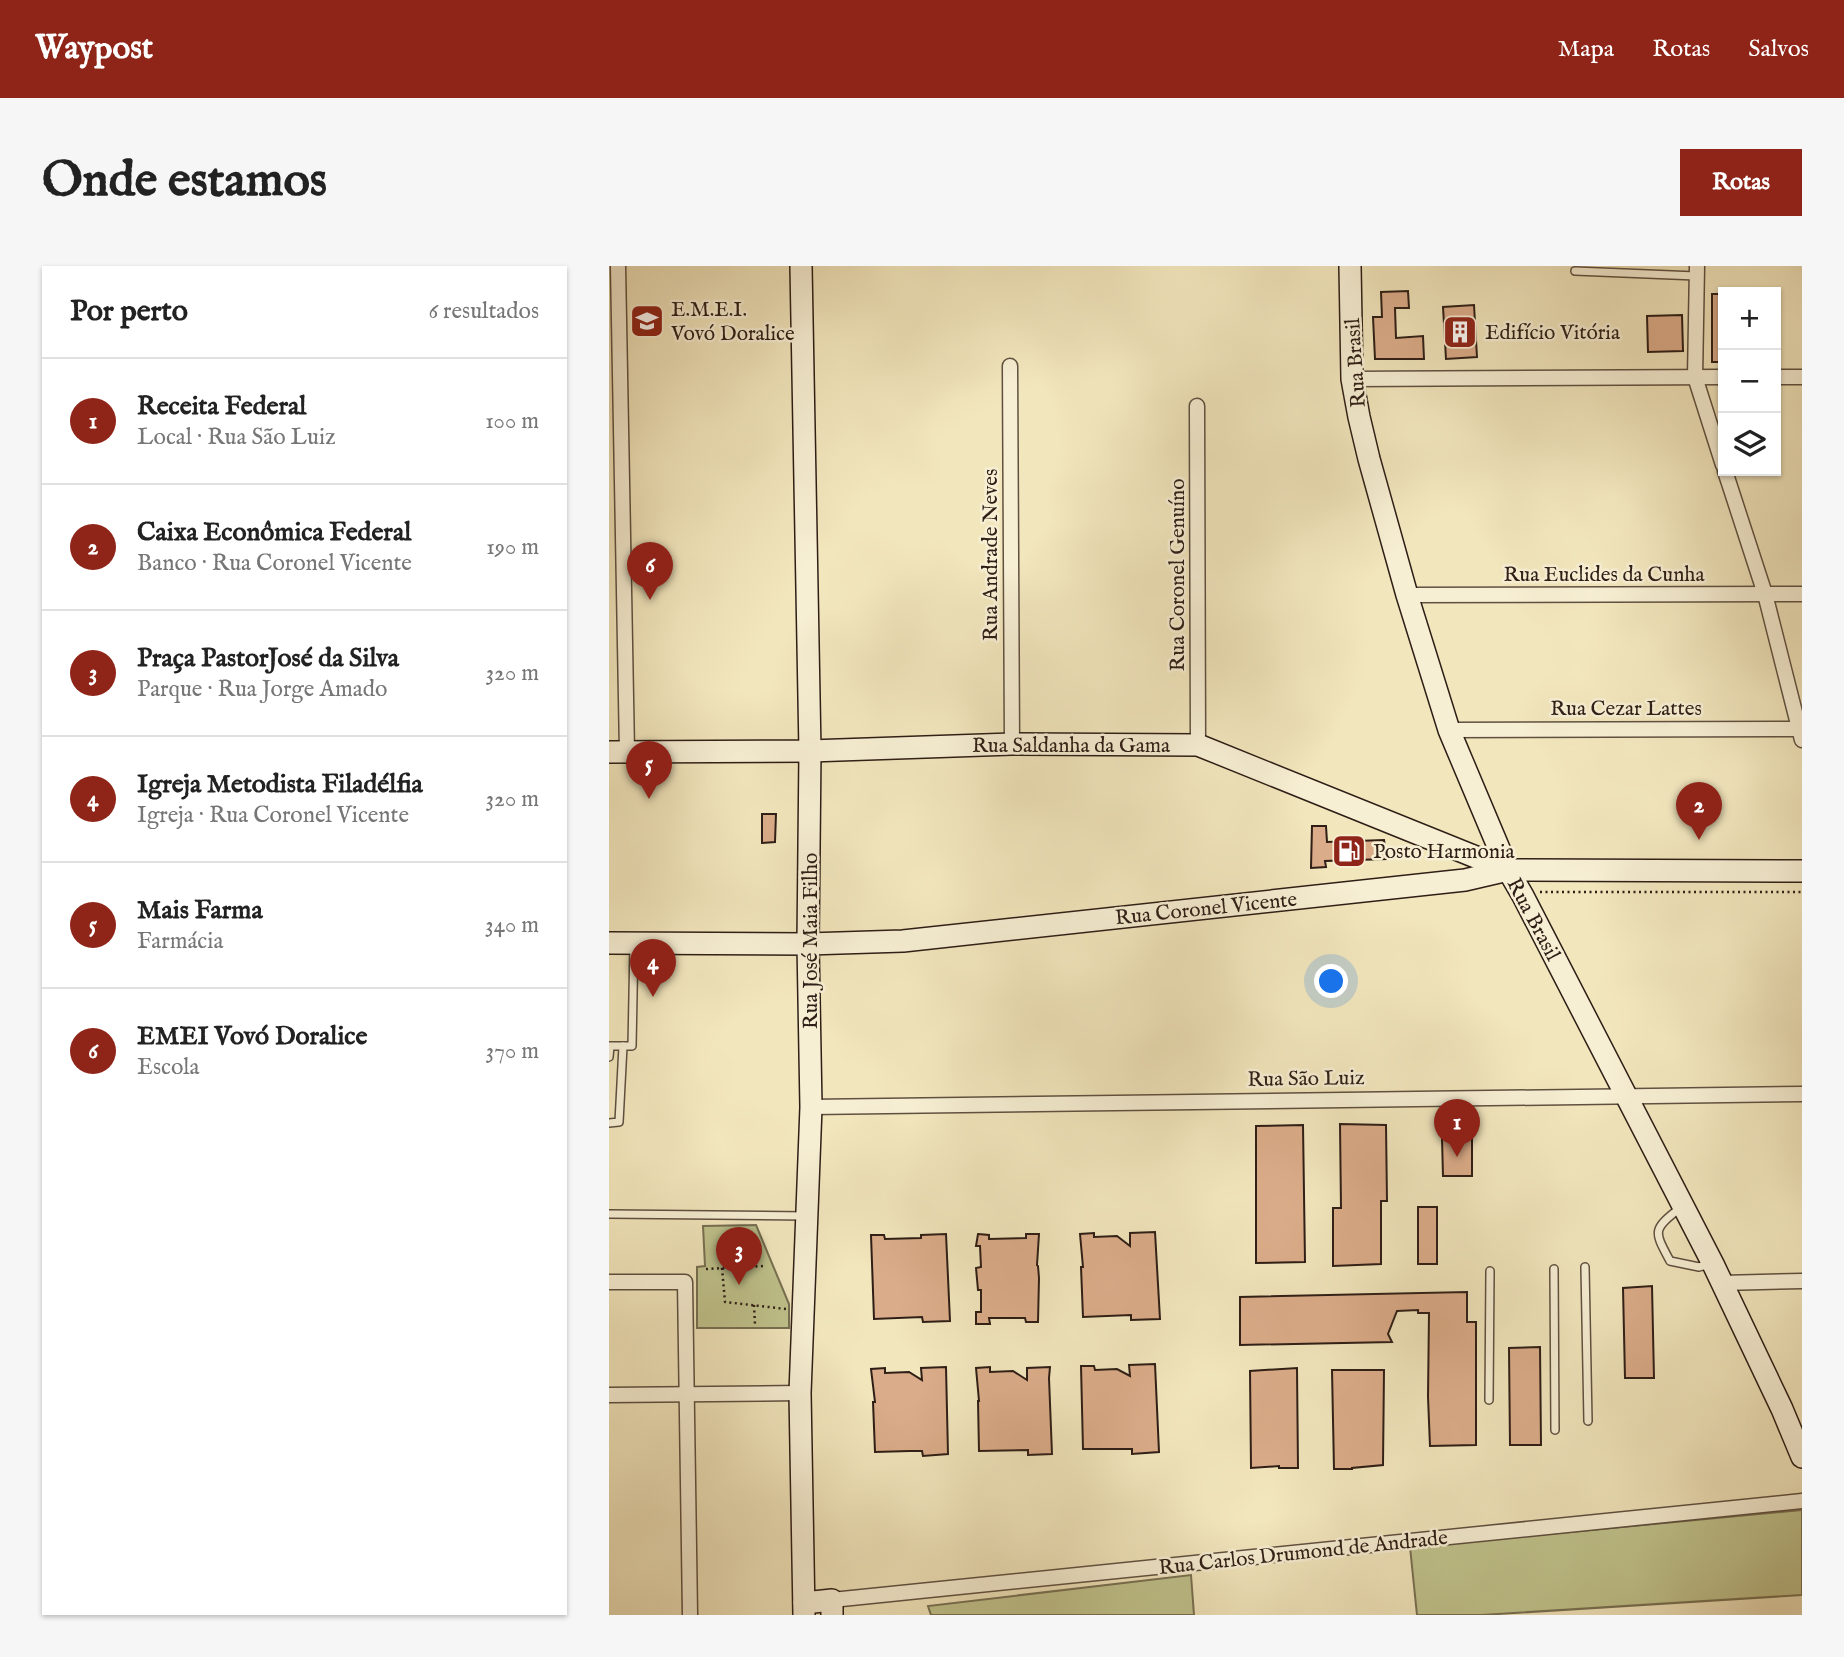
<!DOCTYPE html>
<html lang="pt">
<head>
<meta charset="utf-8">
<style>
	:root { --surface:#fff; --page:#f6f6f6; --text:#222; --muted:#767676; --line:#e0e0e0; --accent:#8f2418 }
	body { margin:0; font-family:"IM FELL English",serif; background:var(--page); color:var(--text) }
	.controls { position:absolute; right:21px; top:21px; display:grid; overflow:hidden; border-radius:0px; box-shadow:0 2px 5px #0004 }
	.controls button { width:63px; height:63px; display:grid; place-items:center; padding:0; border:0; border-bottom:2px solid var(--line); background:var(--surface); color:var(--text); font:35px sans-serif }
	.you { position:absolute; left:723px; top:716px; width:24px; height:24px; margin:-18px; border:5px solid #fff; border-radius:50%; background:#1a73e8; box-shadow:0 0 0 10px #1a73e833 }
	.badge { display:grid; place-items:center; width:46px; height:46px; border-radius:50%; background:var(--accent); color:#fff; font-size:23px; font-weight:700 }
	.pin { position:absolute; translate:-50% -58px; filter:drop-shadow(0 2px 4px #0008) }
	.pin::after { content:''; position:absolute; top:37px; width:24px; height:21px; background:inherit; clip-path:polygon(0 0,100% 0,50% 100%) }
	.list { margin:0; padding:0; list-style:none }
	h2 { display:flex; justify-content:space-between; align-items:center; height:91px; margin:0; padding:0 28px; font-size:30px }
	h2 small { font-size:23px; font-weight:400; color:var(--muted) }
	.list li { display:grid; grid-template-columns:46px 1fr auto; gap:21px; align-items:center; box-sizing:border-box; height:126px; padding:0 28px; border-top:2px solid var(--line) }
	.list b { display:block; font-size:26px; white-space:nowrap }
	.list p { margin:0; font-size:23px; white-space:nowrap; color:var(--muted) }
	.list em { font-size:23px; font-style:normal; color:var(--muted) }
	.icon { flex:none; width:38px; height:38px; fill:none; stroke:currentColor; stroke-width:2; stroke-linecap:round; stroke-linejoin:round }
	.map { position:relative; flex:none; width:1193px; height:1349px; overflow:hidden; border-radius:0px }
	header { display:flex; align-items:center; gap:42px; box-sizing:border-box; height:98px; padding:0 35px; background:var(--accent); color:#fff }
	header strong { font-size:33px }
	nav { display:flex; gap:38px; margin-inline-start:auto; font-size:24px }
	.intro { display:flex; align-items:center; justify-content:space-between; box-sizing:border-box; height:168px; padding:0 42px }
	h1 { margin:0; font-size:49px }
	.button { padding:18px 32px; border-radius:0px; background:var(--accent); color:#fff; font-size:24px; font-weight:700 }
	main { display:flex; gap:42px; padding:0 42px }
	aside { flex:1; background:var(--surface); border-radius:0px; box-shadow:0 2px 5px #0004 }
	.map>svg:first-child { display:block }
</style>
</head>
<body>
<header>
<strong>Waypost</strong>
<nav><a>Mapa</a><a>Rotas</a><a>Salvos</a></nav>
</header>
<div class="intro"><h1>Onde estamos</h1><a class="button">Rotas</a></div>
<main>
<aside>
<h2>Por perto<small>6 resultados</small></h2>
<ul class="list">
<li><span class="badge">1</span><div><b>Receita Federal</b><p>Local · Rua São Luiz</p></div><em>100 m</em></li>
<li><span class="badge">2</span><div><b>Caixa Econômica Federal</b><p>Banco · Rua Coronel Vicente</p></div><em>190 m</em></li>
<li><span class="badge">3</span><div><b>Praça PastorJosé da Silva</b><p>Parque · Rua Jorge Amado</p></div><em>320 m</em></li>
<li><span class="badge">4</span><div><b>Igreja Metodista Filadélfia</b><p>Igreja · Rua Coronel Vicente</p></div><em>320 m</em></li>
<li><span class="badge">5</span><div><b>Mais Farma</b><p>Farmácia</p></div><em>340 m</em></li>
<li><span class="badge">6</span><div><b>EMEI Vovó Doralice</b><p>Escola</p></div><em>370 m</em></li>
</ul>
</aside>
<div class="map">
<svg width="1193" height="1349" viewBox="0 0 1193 1349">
	<rect width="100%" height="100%" fill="#f2e6bd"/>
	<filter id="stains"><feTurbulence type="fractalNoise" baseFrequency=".00286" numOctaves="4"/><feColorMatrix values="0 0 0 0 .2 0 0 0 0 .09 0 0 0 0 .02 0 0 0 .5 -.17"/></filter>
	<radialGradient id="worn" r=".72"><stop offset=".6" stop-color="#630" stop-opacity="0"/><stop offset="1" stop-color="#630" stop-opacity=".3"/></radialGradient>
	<!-- green -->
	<g fill="#c0c38d" stroke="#777052" stroke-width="2">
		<path d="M147,959L180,1038V1062H88V1001L96,1000L94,960Z"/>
		<path d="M1193,1244V1329L873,1349H808L801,1281Z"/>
		<path d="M582,1309L585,1349H322L319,1340Z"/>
	</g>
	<!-- building -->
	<g fill="#dbac89" stroke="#2e1e16" stroke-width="2">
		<path d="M799,25L800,42H786L787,72L814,70L815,93H766L764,51H773L772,26Z"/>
		<rect x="1103" y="28" width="11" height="68"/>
		<path d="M865,39L868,91L837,93L834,41Z"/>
		<path d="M1073,49L1074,85L1039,86L1038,50Z"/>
		<path d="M153,548H167L166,576L153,577Z"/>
		<path d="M703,560H717L718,576L775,574L778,593L716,595L717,601L702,602Z"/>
		<path d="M731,858L777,859L778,935H772V998L724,1000V942H732Z"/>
		<path d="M694,859L696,996L647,997V860Z"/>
		<path d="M863,871V910H834L833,872Z"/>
		<rect x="809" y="941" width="19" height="57"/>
		<path d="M546,966L551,1053L522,1054V1049L474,1051L472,1001H474L471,968L485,967V971L508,970L521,980V967Z"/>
		<path d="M337,968L341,1055L314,1056L313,1051L265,1053L262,969H275L276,973L312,972V969Z"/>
		<path d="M369,968L380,969V973L417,972V968H430L428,999L429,1000L430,1012L429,1056H417L416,1052H380L381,1058H367V1046H372V1024H369L367,1002L372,1001L371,980H367Z"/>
		<path d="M1043,1020L1045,1112H1016L1014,1022Z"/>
		<path d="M858,1026V1056H867V1179L821,1180L819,1131L820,1047H809V1044L788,1045L779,1068L783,1076L631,1079V1031Z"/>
		<path d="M931,1081L932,1179H901L900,1082Z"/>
		<path d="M546,1098L550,1186L523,1188V1183H474L472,1100H485L486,1104L508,1103L521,1110L520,1099Z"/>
		<path d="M337,1101L339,1188L314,1190L313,1185H301L266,1186L264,1136H266L262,1103L276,1102V1107L300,1106L313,1114L312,1102Z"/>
		<path d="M381,1101V1106L404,1105L418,1114V1102L441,1101L440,1112L443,1188L419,1189V1184L370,1185L369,1135H370L367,1102Z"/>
		<path d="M688,1102L689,1202H670V1200L642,1202L641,1105Z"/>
		<path d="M723,1104H775L774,1199L743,1202V1203H725Z"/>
	</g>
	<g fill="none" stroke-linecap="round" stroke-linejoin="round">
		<!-- lane casing -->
		<g stroke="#5f5040" stroke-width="10">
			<g id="lane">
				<path d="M966,5L1087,10"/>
				<path d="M0,791L1,780H23L25,678"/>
				<path d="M0,857L10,856L14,780"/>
				<path d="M1071,942C1043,964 1045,965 1061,995L1090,1001L1101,998"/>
				<path d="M0,948L197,950"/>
				<path d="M976,1001L979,1155"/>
				<path d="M945,1003L946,1164"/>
				<path d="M880,1134L881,1005"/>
			</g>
		</g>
		<!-- street casing -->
		<g stroke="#5f5040" stroke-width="17">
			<g id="street">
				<path d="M9,0L18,486"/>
				<path d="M1088,0L1086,111L1114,199"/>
				<path d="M401,100L403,478"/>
				<path d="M1167,111H1193"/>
				<path d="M743,113L1114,111"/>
				<path d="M588,140L589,479"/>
				<path d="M1116,205L1156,328L1193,474"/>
				<path d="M798,329L1193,328"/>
				<path d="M840,464L1193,463"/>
				<path d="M202,841L1193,828"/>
				<path d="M0,1016H76L81,1349"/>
				<path d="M1113,1017L1193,1015"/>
				<path d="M0,1129L191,1127"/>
				<path d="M223,1334L1193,1235"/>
			</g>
		</g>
		<!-- secondary casing -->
		<g stroke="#2e1e16" stroke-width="24">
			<g id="secondary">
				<path d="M192,0L201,485L199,678L202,841L191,1127L195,1349"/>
				<path d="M741,0L743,113L750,151L760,193L798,329L840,464L899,604L914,630L1104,998L1173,1143L1193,1191"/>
				<path d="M0,486L201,485L403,478L589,479L899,604"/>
				<path d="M0,677L199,678L294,675L856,614L899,604L1193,605"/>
				<path d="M195,1337L223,1334V1349"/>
			</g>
		</g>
		<!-- path -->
		<g stroke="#2e1e16" stroke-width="2.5" stroke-dasharray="2 3.5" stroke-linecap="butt">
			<path d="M931,626H1193"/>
			<path d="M124,965L126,1001"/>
			<path d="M113,1002L116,1036L177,1043"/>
			<path d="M97,1003L155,1000"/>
			<path d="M145,1039L146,1059"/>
		</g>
		<!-- lane -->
		<use href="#lane" stroke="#f7efd4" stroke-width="7"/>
		<!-- street -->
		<use href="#street" stroke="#f7efd4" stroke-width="14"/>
		<!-- secondary -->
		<use href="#secondary" stroke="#f7efd4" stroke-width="21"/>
	</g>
	<!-- icons -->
	<defs>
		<g id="school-square" transform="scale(1.75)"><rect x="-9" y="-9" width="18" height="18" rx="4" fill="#8f2418" stroke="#f7efd4"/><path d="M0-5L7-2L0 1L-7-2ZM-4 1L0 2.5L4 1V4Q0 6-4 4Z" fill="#fff"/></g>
		<g id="building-square" transform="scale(1.75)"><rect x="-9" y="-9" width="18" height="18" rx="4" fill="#8f2418" stroke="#f7efd4"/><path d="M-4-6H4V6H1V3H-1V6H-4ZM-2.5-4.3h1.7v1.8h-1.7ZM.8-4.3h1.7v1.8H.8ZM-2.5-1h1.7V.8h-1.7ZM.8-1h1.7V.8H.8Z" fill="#fff"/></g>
		<g id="fuel-square" transform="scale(1.75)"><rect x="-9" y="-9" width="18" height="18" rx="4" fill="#8f2418" stroke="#f7efd4"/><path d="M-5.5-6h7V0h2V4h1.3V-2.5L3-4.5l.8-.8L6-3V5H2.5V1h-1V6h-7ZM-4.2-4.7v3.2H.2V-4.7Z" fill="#fff"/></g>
	</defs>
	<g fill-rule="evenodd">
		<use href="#school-square" x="38" y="55"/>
		<use href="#building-square" x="851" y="66"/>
		<use href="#fuel-square" x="740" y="585"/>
	</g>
	<g text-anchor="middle" stroke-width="5" stroke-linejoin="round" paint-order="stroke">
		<!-- poi labels -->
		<g font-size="21" fill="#2e1e16" stroke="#f7efd4" text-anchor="start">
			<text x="62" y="50">E.M.E.I.<tspan x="62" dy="24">Vovó Doralice</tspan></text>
			<text x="876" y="73">Edifício Vitória</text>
			<text x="764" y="592">Posto Harmonia</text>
		</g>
		<!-- street labels -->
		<g font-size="21" fill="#2e1e16" stroke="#f7efd4">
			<text transform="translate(746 97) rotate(-94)" y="7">Rua Brasil</text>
			<text transform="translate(381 289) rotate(-90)" y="7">Rua Andrade Neves</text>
			<text x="995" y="315">Rua Euclides da Cunha</text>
			<text transform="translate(568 309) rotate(-90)" y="7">Rua Coronel Genuíno</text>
			<text x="1017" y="449">Rua Cezar Lattes</text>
			<text x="462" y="486">Rua Saldanha da Gama</text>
			<text transform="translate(597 642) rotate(-6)" y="7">Rua Coronel Vicente</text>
			<text transform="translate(925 653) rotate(62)" y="7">Rua Brasil</text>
			<text transform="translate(201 675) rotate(-90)" y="7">Rua José Maia Filho</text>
			<text transform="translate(697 812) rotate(-1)" y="7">Rua São Luiz</text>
			<text transform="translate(694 1286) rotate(-6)" y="7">Rua Carlos Drumond de Andrade</text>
		</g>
	</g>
	<rect width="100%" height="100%" filter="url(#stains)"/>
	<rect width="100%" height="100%" fill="url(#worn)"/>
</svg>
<div class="controls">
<button>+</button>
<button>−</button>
<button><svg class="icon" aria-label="layers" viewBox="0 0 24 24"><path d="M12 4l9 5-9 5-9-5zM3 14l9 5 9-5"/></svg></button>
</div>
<div class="you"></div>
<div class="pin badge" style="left:848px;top:891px">1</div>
<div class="pin badge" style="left:1090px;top:574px">2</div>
<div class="pin badge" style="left:130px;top:1019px">3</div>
<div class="pin badge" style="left:44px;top:731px">4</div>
<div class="pin badge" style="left:40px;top:533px">5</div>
<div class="pin badge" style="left:41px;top:334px">6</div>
</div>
</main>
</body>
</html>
